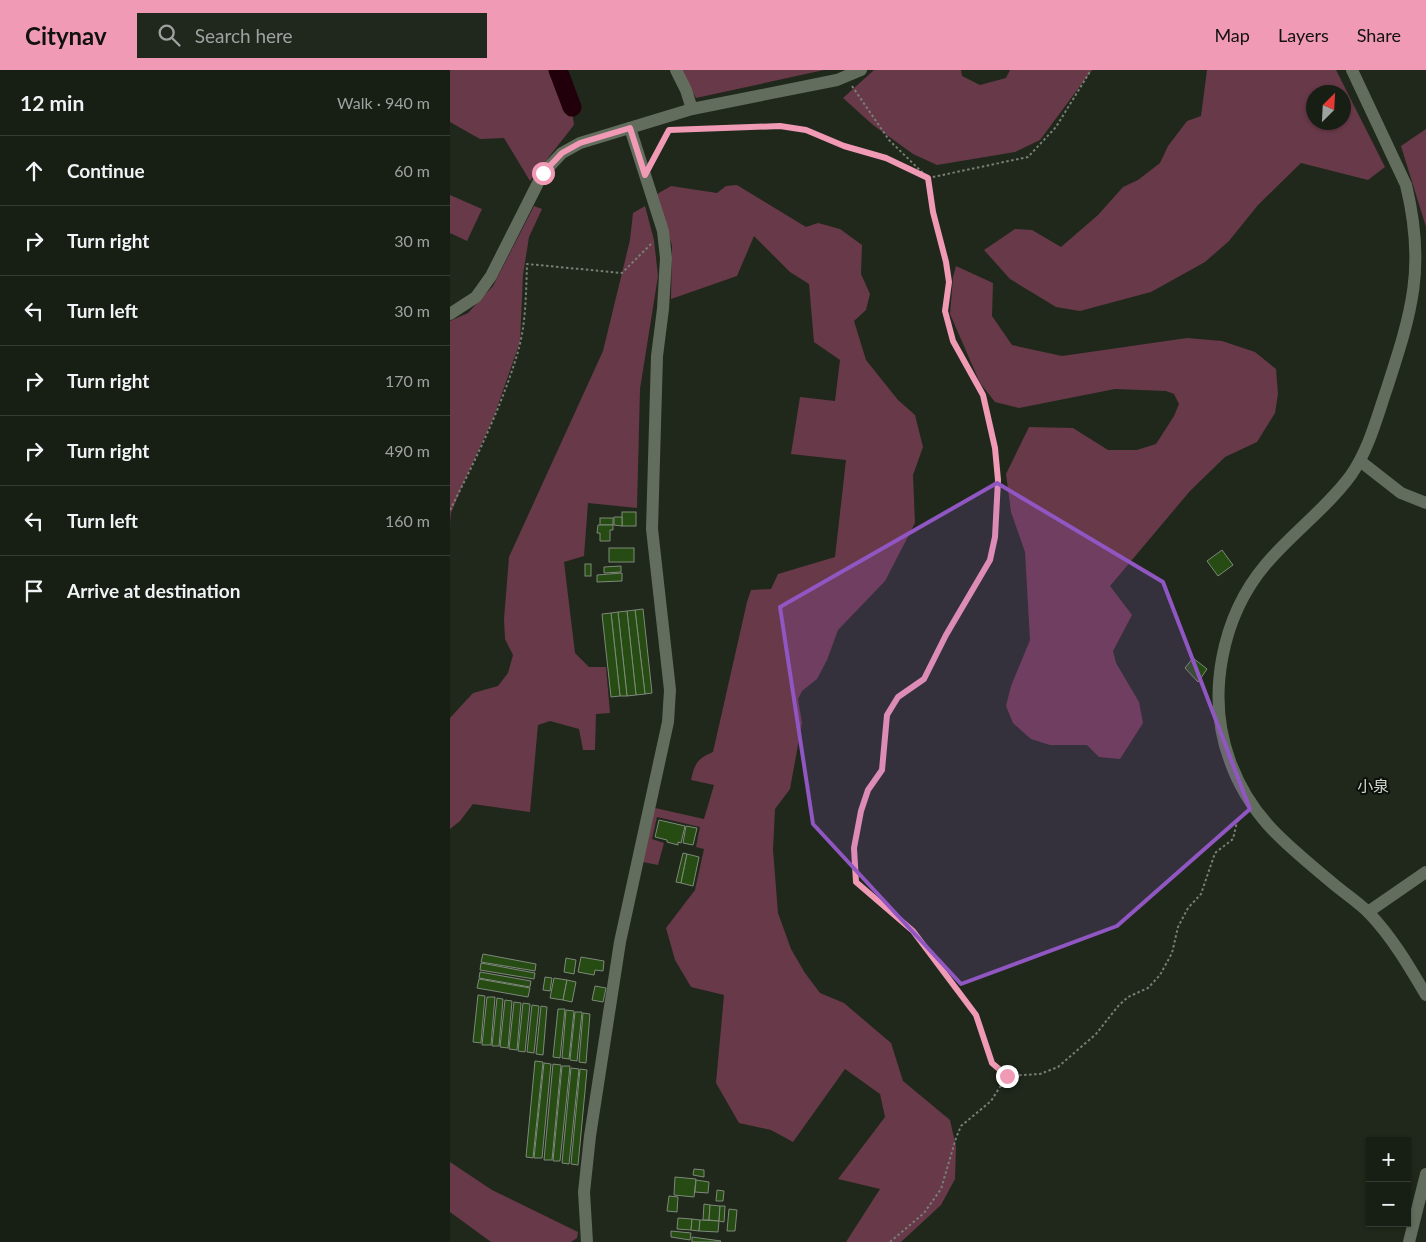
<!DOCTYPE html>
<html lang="en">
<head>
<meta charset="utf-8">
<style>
	:root { --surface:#171e14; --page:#20271d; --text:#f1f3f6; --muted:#9ea2a0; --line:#363c34; --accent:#f09ab5 }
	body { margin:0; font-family:Lato,"Noto Sans JP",sans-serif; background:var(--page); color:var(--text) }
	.controls { position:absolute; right:15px; bottom:15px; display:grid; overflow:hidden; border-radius:0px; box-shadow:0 1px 4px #0004 }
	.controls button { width:45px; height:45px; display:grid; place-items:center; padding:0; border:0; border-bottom:1px solid var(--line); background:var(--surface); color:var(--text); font:25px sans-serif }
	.compass { position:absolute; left:856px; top:15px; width:45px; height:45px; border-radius:50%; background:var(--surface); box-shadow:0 1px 4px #0004; rotate:24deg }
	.stop { position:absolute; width:15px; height:15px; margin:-11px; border:4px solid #f09ab5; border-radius:50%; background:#fff }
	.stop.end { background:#f09ab5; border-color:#fff; box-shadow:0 1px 5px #0008 }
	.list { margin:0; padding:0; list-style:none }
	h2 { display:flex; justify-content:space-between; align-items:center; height:65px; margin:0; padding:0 20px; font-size:21px }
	h2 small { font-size:16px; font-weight:400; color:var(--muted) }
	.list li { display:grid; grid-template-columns:32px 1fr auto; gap:15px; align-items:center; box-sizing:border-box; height:70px; padding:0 20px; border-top:1px solid var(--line) }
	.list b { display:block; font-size:19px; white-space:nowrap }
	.list em { font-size:16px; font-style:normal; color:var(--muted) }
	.icon { flex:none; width:28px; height:28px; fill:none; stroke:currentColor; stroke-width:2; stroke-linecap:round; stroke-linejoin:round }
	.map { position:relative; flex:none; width:976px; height:1172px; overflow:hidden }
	header { display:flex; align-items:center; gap:30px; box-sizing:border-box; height:70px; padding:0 25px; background:var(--accent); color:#111 }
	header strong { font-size:24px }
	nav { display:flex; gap:28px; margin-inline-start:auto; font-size:18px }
	.search { width:350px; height:45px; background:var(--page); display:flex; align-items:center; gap:12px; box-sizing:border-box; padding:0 18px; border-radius:0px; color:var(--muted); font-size:19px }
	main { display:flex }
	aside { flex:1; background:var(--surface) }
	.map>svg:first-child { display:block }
</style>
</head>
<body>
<header>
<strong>Citynav</strong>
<div class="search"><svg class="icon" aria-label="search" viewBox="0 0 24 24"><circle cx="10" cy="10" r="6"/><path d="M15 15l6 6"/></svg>Search here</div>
<nav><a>Map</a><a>Layers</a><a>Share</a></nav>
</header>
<main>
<aside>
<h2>12 min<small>Walk · 940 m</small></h2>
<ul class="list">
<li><svg class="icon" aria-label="ahead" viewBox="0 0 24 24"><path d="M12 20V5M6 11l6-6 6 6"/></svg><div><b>Continue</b></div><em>60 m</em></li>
<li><svg class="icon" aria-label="right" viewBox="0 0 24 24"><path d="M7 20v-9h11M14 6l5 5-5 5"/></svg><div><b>Turn right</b></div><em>30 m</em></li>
<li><svg class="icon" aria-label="left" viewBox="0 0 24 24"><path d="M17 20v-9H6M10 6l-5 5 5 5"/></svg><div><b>Turn left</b></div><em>30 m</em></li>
<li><svg class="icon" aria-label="right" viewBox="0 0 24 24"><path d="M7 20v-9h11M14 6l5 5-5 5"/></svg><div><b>Turn right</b></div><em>170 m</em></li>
<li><svg class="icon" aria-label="right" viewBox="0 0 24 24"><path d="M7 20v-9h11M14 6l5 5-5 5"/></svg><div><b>Turn right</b></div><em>490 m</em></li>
<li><svg class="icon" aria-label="left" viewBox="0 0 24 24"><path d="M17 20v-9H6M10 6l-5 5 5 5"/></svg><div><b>Turn left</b></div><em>160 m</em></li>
<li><svg class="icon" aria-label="arrive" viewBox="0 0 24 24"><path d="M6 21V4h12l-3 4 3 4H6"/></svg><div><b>Arrive at destination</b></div></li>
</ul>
</aside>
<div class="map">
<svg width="976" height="1172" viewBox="0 0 976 1172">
	<rect width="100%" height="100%" fill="#1f281b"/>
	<!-- green -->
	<g fill="#683949" fill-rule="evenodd">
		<path d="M0,0H116L124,55L80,111L54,68L30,69L0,52Z"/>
		<path d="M230,0H374L246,28Z"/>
		<path d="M424,0H511L512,6L530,15L556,8L560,0H642L590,70L565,82L487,95L463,84L423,55L393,28Z"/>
		<path d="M757,0H886L935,97L918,110L851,93L808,135L779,171L755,192L701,222L630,241L606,237L560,209L534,180L565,159L582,160L611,177L648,145L673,117L688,110L710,93L718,76L737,51L751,46ZM864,22H894V52H864Z"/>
		<path d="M976,59V157L951,76Z"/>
		<path d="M287,115L356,157L368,153L390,159L412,175L411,204L420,224L416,240L404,251L416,290L448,330L465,345L473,377L463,405L465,453L435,511L388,560L377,590L367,609L352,621L348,629L352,653L340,719L325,739L323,780L328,843L341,879L355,903L370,923L394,933L441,973L453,1011L500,1050L506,1077L505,1109L491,1135L451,1172H396L430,1119L388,1109L435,1047L430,1024L395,999L343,1072L321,1060L289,1053L266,1013L274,925L241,917L225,890L216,858L245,820L254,779L246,777L250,757L207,747L202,769L214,773L208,795L193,792L205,738L254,749L264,715L241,710C245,693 247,689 263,682L297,532L301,520L321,519L328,504L385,487L396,390L341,384L350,327L385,331L390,290L364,272L359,214L340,202L304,166L287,206L221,229L222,176L207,124L221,116L267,123L276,116Z"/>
		<path d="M0,125L32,139L17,171L0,163Z"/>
		<path d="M84,136L92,139L79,167L73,205L70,272L43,349L13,414L1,443L0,453V251L18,243L43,216Z"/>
		<path d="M195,136L204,170L208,206L190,319L187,438L138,433L134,486L114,492L125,583L139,597H156L160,643L146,644L145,680H133L129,659L100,651L88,655L80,742L23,734L10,751L0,759V648L23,623L48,616L58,603L63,585L55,569L54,549L59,487L153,281L180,170L183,143Z"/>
		<path d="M506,196L543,213L542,246L562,275L612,286L737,268L772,271L805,282L826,299L828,324L825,343L807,372L775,387L740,421L660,516L682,545L663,581L666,593L689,632L693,653L670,689L649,687L637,675H600L581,669L563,653L556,636L561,616L580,570L575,482L561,442L556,404L579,357L623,358L658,380H687L706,374L724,346L729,334L724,324L716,321L665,319L569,338L545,332L530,313L500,244L503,207Z"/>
		<path d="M0,1092L42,1120L128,1162L127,1168L121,1172H41L0,1142Z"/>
	</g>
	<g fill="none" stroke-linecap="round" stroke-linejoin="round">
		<!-- river -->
		<path stroke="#22000b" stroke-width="19" d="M108,0L122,37"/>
	</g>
	<!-- building -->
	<g fill="#264b13" stroke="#7e897a">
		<rect x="172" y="442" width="14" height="14"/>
		<path d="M164,447H172V456L164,455Z"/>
		<rect x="150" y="448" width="13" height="7"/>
		<path d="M148,455H163V460H160V471H150V463H147Z"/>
		<rect x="159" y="478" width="25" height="14"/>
		<path d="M772,480L783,495L768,506L757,491Z"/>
		<rect x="135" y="494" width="6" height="12"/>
		<path d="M171,496V502L154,503V497Z"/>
		<path d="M172,503V511L147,512V505Z"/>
		<path d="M193,539L202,623L195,624L185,540Z"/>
		<path d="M185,540L195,624L186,625L177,541Z"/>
		<path d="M177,541L186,625L177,626L168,542Z"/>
		<path d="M168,542L177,626H170L161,543Z"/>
		<path d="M161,543L170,626L161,627L152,544Z"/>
		<path d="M743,588L757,599L748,612L735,598Z"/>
		<path d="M209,750L235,756L231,773L228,772V775L217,772V770L205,767Z"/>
		<path d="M236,756L247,758L243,775L233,773Z"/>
		<path d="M233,783L237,784L231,813L226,812Z"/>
		<path d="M237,784L249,787L243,816L231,813Z"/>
		<path d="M33,884L86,894L85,901L31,892Z"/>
		<path d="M131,887L154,891L153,901L145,900L144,905L128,902Z"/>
		<path d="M116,888L126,890L124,904L114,902Z"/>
		<path d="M31,893L85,903L84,909L30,900Z"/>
		<path d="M30,902L81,911L80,917L29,908Z"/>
		<path d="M95,907L102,908L100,921L93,920Z"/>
		<path d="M104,908L117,910L113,930L100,928Z"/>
		<path d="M29,909L80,918L78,927L27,918Z"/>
		<path d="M117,910L126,912L122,932L113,930Z"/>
		<path d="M145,916L156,918L153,932L142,930Z"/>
		<path d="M28,925L35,926L31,973L23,972Z"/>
		<path d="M37,927H45L41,975H32Z"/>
		<path d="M47,928L53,929L49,976H42Z"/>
		<path d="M55,930L62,931L58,978L50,977Z"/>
		<path d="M64,932L71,933L67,980L59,979Z"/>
		<path d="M73,933L80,934L75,982L68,981Z"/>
		<path d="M82,935L89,936L84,983L77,982Z"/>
		<path d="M91,936L97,937L93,985L86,984Z"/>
		<path d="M108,939H115L110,988L103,987Z"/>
		<path d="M116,940L124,941L119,989L112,988Z"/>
		<path d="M125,942H132L127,991L120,990Z"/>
		<path d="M133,943L140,944L136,993L129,992Z"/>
		<path d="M85,991L93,992L83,1088L76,1087Z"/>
		<path d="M94,993L101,994L92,1088H84Z"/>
		<path d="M103,994L111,995L102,1090H94Z"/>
		<path d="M112,996H120L110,1091H103Z"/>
		<path d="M121,998L129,999L119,1094L112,1093Z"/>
		<path d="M130,999L137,1000L128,1095L121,1094Z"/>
		<path d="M244,1099L254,1100V1107L243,1105Z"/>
		<path d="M225,1107L246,1109L244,1127L224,1125Z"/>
		<path d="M246,1110L259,1112L258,1123L245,1122Z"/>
		<path d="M267,1120L274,1121L273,1131H266Z"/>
		<path d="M219,1126L228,1127L227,1142L217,1141Z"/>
		<path d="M254,1134L260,1135L259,1150H253Z"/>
		<path d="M260,1135L270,1136L269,1151L259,1150Z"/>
		<path d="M270,1136H275L274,1152L269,1151Z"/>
		<path d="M279,1139L287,1140L285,1161H277Z"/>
		<path d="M228,1148L242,1149L241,1160L227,1159Z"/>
		<path d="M242,1149L250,1150L249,1161L241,1160Z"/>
		<path d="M250,1150L269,1151L268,1162L249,1161Z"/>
		<path d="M221,1161L241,1163L240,1170L221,1167Z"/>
		<path d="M242,1167L271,1171L270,1172H242Z"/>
	</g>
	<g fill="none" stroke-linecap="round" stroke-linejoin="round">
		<!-- path -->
		<g stroke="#787f74" stroke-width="2" stroke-dasharray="2.5 2.5" stroke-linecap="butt">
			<path d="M402,16L439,70L478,108L483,142L497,192L499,212L495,241L503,271L533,325L545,378L548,410L545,467L540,490L496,565L474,609L448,627L437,645L431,700L417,720L411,741L404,778L406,812L463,861L526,945L543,993L557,1006L590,1004L608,997L646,964L669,935L678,927L698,918L710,905L722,883L728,857L738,838L751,824L765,783L783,769L787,752L795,742"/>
			<path d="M202,92L219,60L329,56L356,60L394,76L436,88L478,108L578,87L606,57L641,0"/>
			<path d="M0,440C25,391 51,338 67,285C76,256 76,224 77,194L172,203L203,172"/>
			<path d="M440,1172L474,1143L491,1119L506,1068L511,1056L541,1031L557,1006"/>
		</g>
		<!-- minor -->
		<g stroke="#626d5e" stroke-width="12">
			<path d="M226,0L236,20L242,39"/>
			<path d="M902,0L956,115C976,197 962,241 937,318C927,347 919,379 901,405C877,438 842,463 816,494C771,547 756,627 780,691C801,750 840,777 886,816C897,825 909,833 919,843C942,867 959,896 976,925"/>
			<path d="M0,244L26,227L41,206L93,103L112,83L130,73L242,39L387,10L411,0"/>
			<path d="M910,391L951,423L976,433"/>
			<path d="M918,842L976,802"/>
			<path d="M137,1172L134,1122L140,1066L159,943L170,872L218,652L220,620L202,459L207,286L213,239L216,188L213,161L180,58"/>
			<path d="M959,1172L976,1104"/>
		</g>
	</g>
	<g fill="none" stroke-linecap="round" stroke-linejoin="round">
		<!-- route -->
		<path stroke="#f09ab5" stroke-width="6" d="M93,103L112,83L130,73L180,58L195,105L219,60L330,56L356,60L394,76L436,88L478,108L483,142L496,192L499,212L495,241L503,271L533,325L545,378L548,410L545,467L540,490L496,565L474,609L448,627L437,645L432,700L418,720L411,741L404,778L406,812L463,861L526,945L542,993L557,1006"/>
	</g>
	<!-- marked area -->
	<path fill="#9056c2" fill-opacity="0.2" stroke="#9056c2" stroke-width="4" stroke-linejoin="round" d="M547,413L713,512L800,739L667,856L511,914L363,754L330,537Z"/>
	<g text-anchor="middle" stroke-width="4" stroke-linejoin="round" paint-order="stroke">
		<!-- quarter labels -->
		<g font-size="16" fill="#cfd5cc" stroke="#0b100a">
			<text x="923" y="722">小泉</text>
		</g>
	</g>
</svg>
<div class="controls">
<button>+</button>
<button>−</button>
</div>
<svg class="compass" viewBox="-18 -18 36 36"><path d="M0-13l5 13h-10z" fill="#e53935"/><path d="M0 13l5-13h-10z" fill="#9ea2a0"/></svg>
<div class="stop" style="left:93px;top:103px"></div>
<div class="stop end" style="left:557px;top:1006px"></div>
</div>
</main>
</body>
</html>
